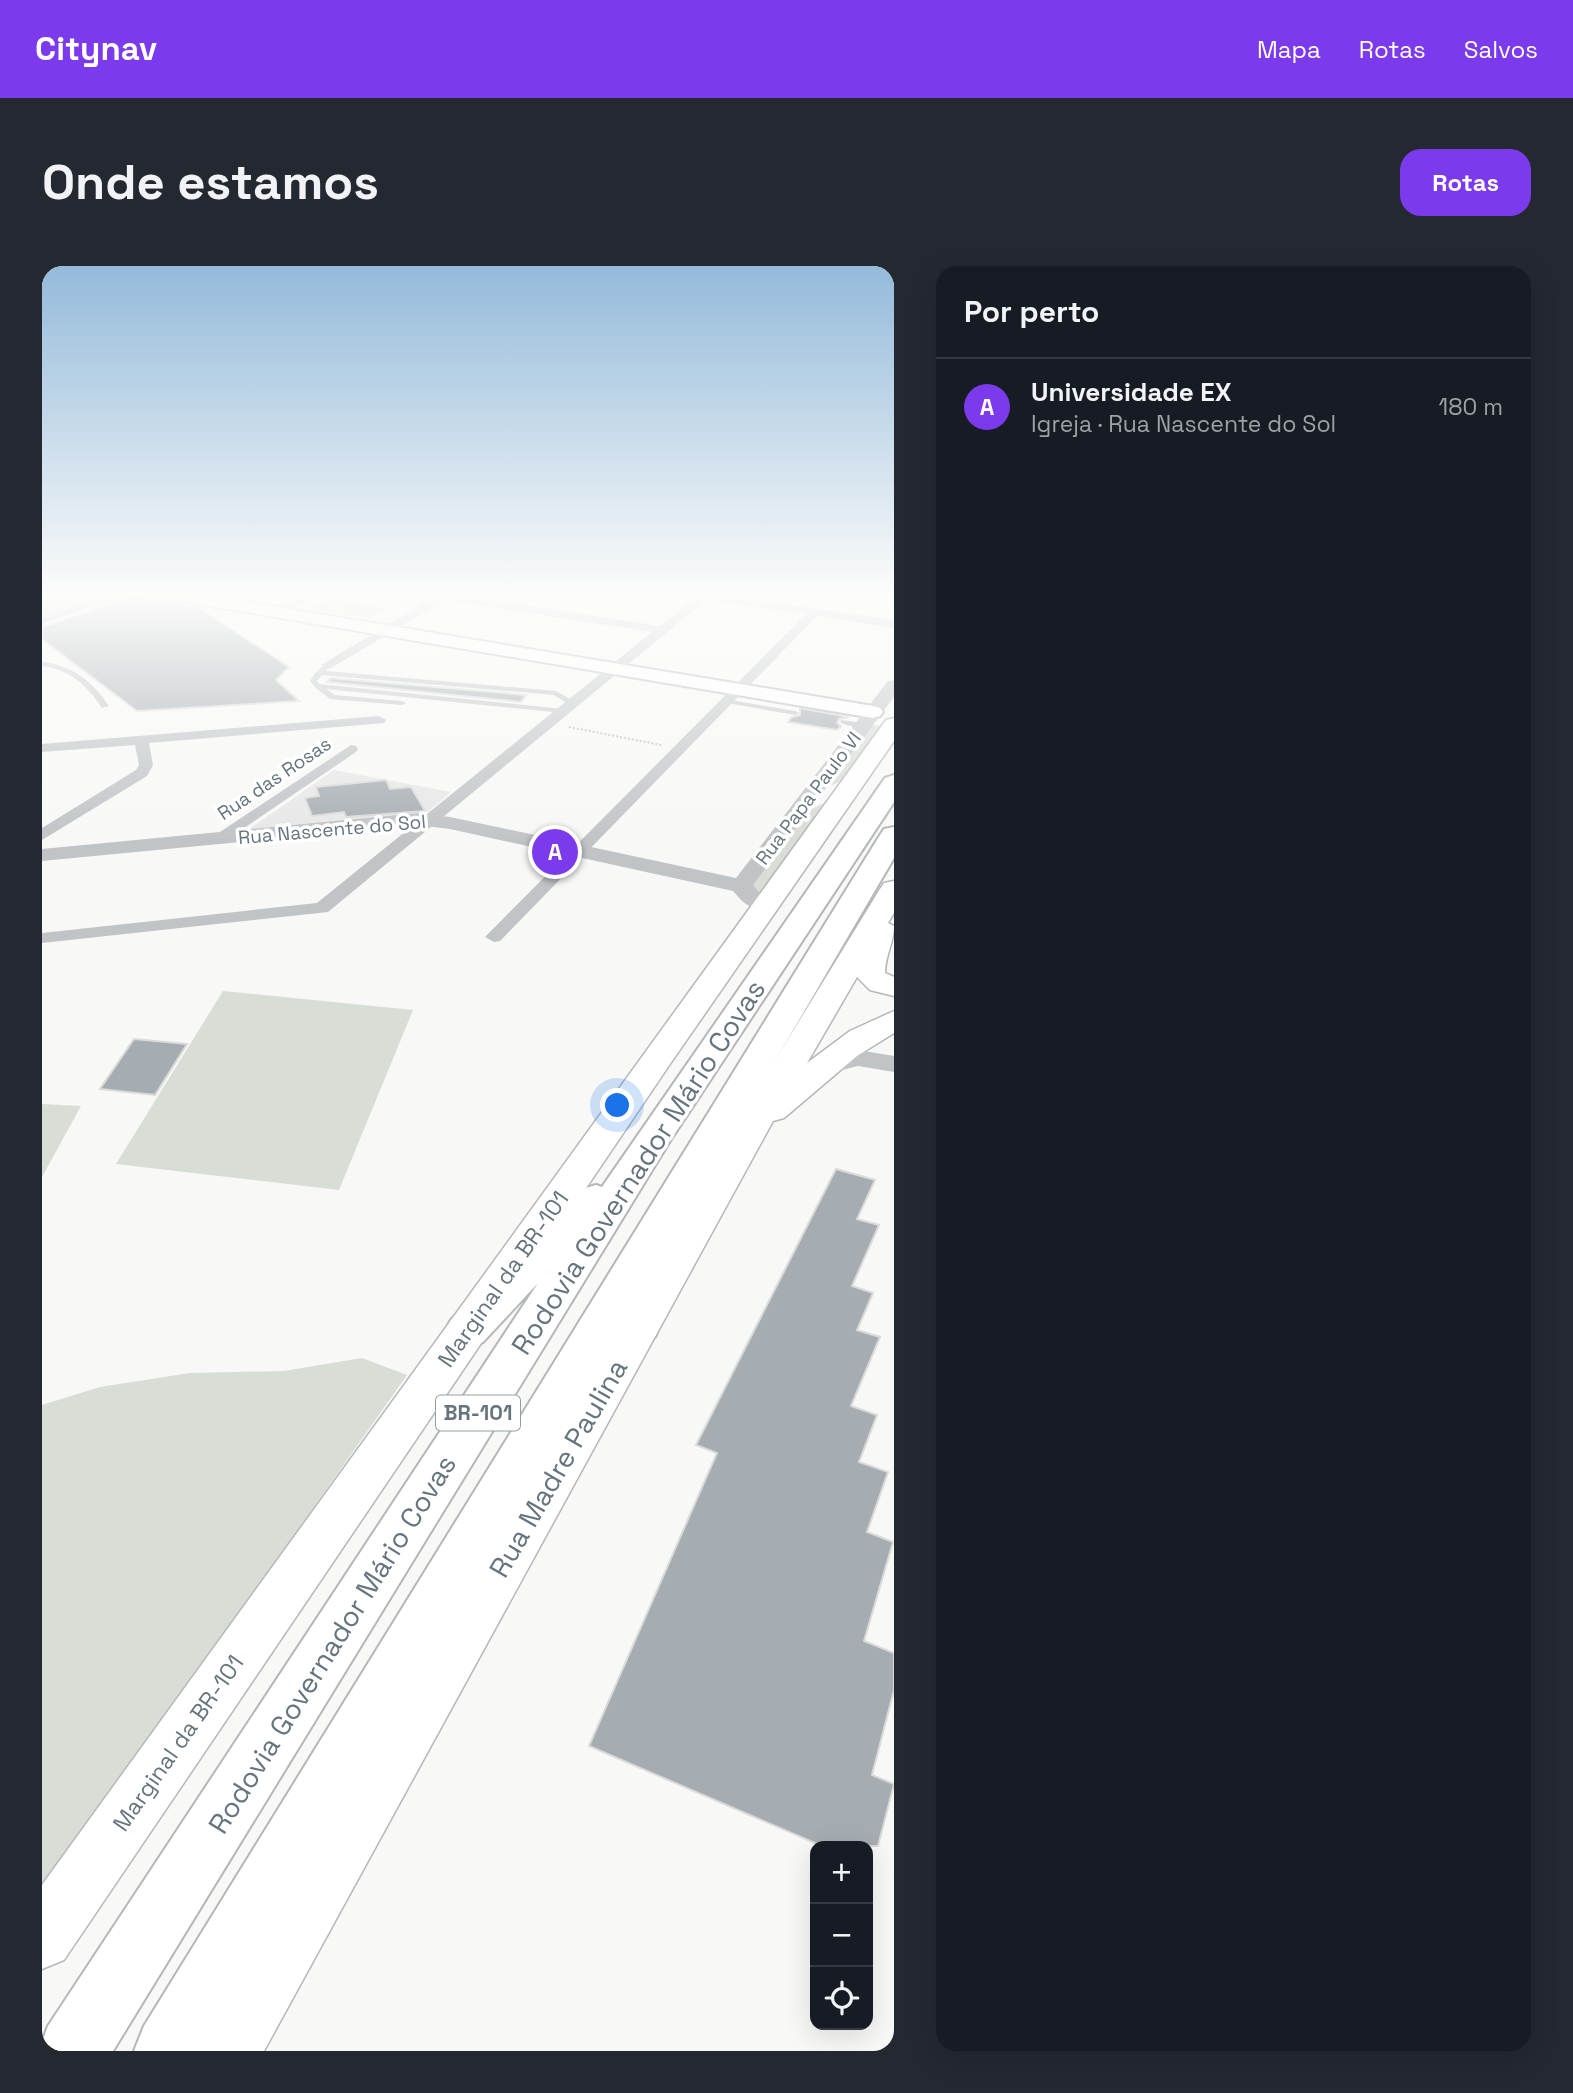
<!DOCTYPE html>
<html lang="pt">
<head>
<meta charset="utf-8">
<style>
	:root { --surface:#171b24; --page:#242831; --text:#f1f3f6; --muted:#9ea1a6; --line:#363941; --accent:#7c3aed }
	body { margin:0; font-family:"Space Grotesk",sans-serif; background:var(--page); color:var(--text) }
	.controls { position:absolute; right:21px; bottom:21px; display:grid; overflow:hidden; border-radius:14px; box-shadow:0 7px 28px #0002 }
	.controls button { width:63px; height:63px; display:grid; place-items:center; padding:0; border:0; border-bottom:2px solid var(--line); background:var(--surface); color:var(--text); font:35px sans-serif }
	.you { position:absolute; left:576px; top:840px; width:24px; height:24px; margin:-18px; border:5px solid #fff; border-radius:50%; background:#1a73e8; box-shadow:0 0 0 10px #1a73e833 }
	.badge { display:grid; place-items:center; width:46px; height:46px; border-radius:50%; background:var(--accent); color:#fff; font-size:23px; font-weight:700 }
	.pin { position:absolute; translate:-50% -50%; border:4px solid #fff; box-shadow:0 2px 7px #0006 }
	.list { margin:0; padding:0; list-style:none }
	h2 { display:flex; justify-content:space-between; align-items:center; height:91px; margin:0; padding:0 28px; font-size:30px }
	h2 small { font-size:23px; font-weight:400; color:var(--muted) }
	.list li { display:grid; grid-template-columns:46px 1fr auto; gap:21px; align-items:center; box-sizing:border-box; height:98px; padding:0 28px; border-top:2px solid var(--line) }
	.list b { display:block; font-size:26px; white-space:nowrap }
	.list p { margin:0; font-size:23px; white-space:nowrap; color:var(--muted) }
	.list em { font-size:23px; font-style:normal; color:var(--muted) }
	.icon { flex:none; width:38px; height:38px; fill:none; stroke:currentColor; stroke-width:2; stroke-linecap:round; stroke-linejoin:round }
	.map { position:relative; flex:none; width:852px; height:1785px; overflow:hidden; border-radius:21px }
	header { display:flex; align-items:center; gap:42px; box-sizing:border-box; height:98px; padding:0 35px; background:var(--accent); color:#fff }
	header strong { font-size:33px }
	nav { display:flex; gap:38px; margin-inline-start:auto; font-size:24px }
	.intro { display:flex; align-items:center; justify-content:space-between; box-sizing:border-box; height:168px; padding:0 42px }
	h1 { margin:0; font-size:49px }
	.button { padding:18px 32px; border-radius:21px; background:var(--accent); color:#fff; font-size:24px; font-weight:700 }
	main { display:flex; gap:42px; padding:0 42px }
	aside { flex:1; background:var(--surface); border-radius:21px; box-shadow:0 7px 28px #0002 }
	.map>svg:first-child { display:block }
</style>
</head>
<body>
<header>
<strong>Citynav</strong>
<nav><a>Mapa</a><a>Rotas</a><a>Salvos</a></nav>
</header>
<div class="intro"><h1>Onde estamos</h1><a class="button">Rotas</a></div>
<main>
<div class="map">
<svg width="852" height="1785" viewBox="0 0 852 1785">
	<rect width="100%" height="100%" fill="#f8f8f6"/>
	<!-- built -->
	<path fill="#e6e7e6" d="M292,504L409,526L383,548L206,564Z"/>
	<!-- green -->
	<g fill="#d8ddd5">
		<path d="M0,325H20L49,336L0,352Z"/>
		<path d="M288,333L345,342L326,352L268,343Z"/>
		<path d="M825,458L839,460L800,515L774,526Z"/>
		<path d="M795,531L716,632L705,618L763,546Z"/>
		<path d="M181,725L371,744L297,924L74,898Z"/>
		<path d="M0,838L39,840L0,911Z"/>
		<path d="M320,1092L365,1109L0,1627V1139L58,1121L148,1107L242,1105Z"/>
	</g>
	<!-- building -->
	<g fill="#a6adb2" stroke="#dadad8" stroke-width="2">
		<path d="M100,327L109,333L154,340L247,401L234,414L257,435L95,445L0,373V361Z"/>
		<path d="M288,412L484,429L479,436L285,416Z"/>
		<path d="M758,442L807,451L797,453L795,457L799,460L795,464L746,456L750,451L758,449Z"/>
		<path d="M344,514L348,523L369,521L383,545L304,551L302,546L270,550L263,532L277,530L274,521Z"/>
		<path d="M92,773L145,778L113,829L58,823Z"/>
		<path d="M794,903L833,914L815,953L837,959L810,1020L831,1027L815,1064L838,1071L809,1140L835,1149L817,1196L846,1206L825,1266L851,1276L822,1375L852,1387V1424L830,1509L852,1518L836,1580H780L547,1480L675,1187L654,1179Z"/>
	</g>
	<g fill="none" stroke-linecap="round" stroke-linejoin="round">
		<!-- secondary casing -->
		<g stroke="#b3b8bb" stroke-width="4">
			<path id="secondary" d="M101,325H138L831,440L838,442L841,446L838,450L831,452L109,330Z"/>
		</g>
		<!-- primary casing -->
		<g stroke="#b4b8bb" stroke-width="3">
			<g id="primary">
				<path d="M852,452V475L628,798L22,1694L0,1703V1619L844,454Z"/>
				<path d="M852,615V647L846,657L852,660C852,676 843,690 843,707L852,711V730L828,724L815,711L765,797L808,765L852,745V767L815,790L742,852L731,855L222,1785H153L163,1762L691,863L838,623L842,617Z"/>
			</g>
		</g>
		<!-- motorway casing -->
		<g stroke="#b4b7ba" stroke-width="4">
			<g id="motorway">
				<path d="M852,509V536L628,875L71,1785H0V1776L6,1760L496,1017L441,1076L425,1081L409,1076L403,1065L409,1054L540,923L554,919L560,921L843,512Z"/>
				<path d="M852,561V592L644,947L653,950L659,959L613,1071L597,1076L581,1071L577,1064L166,1785H92L102,1760L838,569L842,563Z"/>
			</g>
		</g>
		<!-- path -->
		<path stroke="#babdbf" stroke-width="2" stroke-dasharray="2 2" stroke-linecap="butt" d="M527,461L619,479"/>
		<!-- service -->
		<g fill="#c0c4c7" fill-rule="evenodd">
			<path d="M0,396C30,399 50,415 67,440L60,442C45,419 27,403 0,400Z"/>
			<path d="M285,397L288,399L284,405L514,425L535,437L528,439L512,429L280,409L275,415L277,418L521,443L525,445L521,447L284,423L293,429L360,435L364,437L360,439L288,433L274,422L268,415L274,406Z"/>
			<path d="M682,433L753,445L757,447L753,449L685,437H682Z"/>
			<path d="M799,454L822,457L826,459C820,463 804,460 798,456Z"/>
		</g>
		<!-- minor -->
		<g fill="#c0c4c7" fill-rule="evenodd">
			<path d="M80,325H97L0,358V350Z"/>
			<path d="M270,325H285L240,348L230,346Z"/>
			<path d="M402,325H415L412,328L618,360L653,332L624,325H673L671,328L852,354V362L775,350L458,675L452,676L443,671L764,348L664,334L286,646L0,677V667L275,637L610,366L403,334L289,402L285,403L279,399Z"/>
			<path d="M337,450L344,454L342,457L107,477L111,499L105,510L0,574V562L94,504L97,499L93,479L0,486V478Z"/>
			<path d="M309,479L314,480L316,483L314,486L183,575L177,577L169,572Z"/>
		</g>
		<!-- tertiary -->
		<g fill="#c0c4c7" fill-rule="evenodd">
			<path d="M852,414V431L711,619L724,635L721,640C706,644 701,636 691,625L408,563L376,559L0,595V583L376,547L408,551L694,612L846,415Z"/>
			<path d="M816,784L852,790V806L816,800L784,808L774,806L770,800L774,794Z"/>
		</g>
		<!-- secondary -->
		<use href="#secondary" fill="#fff" fill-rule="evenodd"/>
		<!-- primary -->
		<use href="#primary" fill="#fff" fill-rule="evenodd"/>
		<!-- motorway -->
		<use href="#motorway" fill="#fff" fill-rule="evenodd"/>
	</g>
	<!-- sky -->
	<linearGradient id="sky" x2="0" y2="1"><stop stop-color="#94bada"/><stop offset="0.57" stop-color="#fcfcfb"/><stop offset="1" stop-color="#fcfcfb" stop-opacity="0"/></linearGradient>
	<rect width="852" height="575" fill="url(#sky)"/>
	<g text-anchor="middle" stroke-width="7" stroke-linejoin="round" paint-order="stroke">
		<!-- far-street labels -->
		<g font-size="19" fill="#66757d" stroke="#fff">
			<text transform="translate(232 512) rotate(-34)" y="7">Rua das Rosas</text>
			<text transform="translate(766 532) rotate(-53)" y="7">Rua Papa Paulo VI</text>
			<text transform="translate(290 563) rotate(-5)" y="7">Rua Nascente do Sol</text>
		</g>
		<!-- shield labels -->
		<rect fill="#fff" stroke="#949ea4" stroke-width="2" x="394" y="1129.5" width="84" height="35" rx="5"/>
		<g font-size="21" font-weight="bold" fill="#66757d">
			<text x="436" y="1154">BR-101</text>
		</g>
		<!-- street labels -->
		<g font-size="23" fill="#66757d" stroke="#fff">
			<text transform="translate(461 1013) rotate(-55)" y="8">Marginal da BR-101</text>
			<text transform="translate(136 1477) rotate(-55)" y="8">Marginal da BR-101</text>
		</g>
		<!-- near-street labels -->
		<g font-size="28" fill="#66757d" stroke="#fff">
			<text transform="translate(596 901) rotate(-57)" y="10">Rodovia Governador Mário Covas</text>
			<text transform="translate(516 1202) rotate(-60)" y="10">Rua Madre Paulina</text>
			<text transform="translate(290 1378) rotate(-58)" y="10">Rodovia Governador Mário Covas</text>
		</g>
	</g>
</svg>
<div class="controls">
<button>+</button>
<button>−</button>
<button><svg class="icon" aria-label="locate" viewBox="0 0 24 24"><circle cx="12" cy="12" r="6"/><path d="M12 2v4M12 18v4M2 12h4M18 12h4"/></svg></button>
</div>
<div class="you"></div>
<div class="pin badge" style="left:513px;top:586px">A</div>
</div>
<aside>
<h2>Por perto<small></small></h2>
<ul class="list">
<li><span class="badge">A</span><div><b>Universidade EX</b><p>Igreja · Rua Nascente do Sol</p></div><em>180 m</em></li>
</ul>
</aside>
</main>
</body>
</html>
